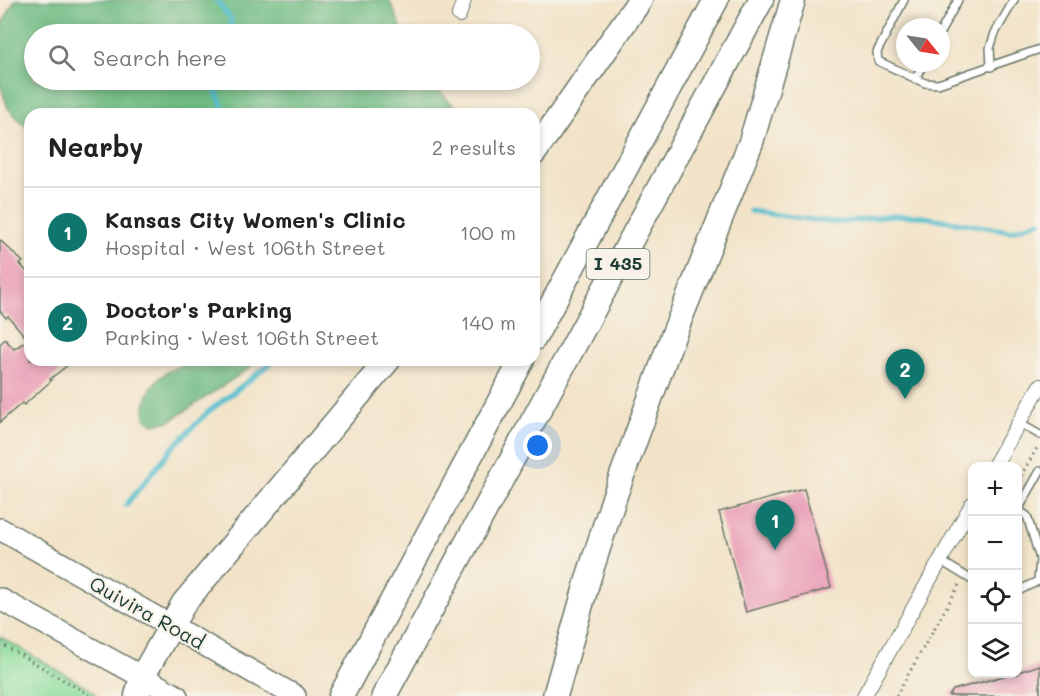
<!DOCTYPE html>
<html lang="en">
<head>
<meta charset="utf-8">
<style>
	:root { --surface:#fff; --page:#f2f2f2; --text:#222; --muted:#767676; --line:#e0e0e0; --accent:#0f766e }
	body { margin:0; font-family:Mali,sans-serif; background:var(--page); color:var(--text) }
	.controls { position:absolute; right:18px; bottom:18px; display:grid; overflow:hidden; border-radius:12px; box-shadow:0 3px 9px #0003 }
	.controls button { width:54px; height:54px; display:grid; place-items:center; padding:0; border:0; border-bottom:2px solid var(--line); background:var(--surface); color:var(--text); font:30px sans-serif }
	.compass { position:absolute; left:896px; top:18px; width:54px; height:54px; border-radius:50%; background:var(--surface); box-shadow:0 3px 9px #0003; rotate:120deg }
	.you { position:absolute; left:538px; top:446px; width:21px; height:21px; margin:-15px; border:4px solid #fff; border-radius:50%; background:#1a73e8; box-shadow:0 0 0 9px #1a73e833 }
	.badge { display:grid; place-items:center; width:39px; height:39px; border-radius:50%; background:var(--accent); color:#fff; font-size:20px; font-weight:700 }
	.pin { position:absolute; translate:-50% -50px; filter:drop-shadow(0 2px 3px #0008) }
	.pin::after { content:''; position:absolute; top:32px; width:21px; height:18px; background:inherit; clip-path:polygon(0 0,100% 0,50% 100%) }
	.list { margin:0; padding:0; list-style:none }
	h2 { display:flex; justify-content:space-between; align-items:center; height:78px; margin:0; padding:0 24px; font-size:26px }
	h2 small { font-size:20px; font-weight:400; color:var(--muted) }
	.list li { display:grid; grid-template-columns:39px 1fr auto; gap:18px; align-items:center; box-sizing:border-box; height:90px; padding:0 24px; border-top:2px solid var(--line) }
	.list b { display:block; font-size:22px; white-space:nowrap }
	.list p { margin:0; font-size:20px; white-space:nowrap; color:var(--muted) }
	.list em { font-size:20px; font-style:normal; color:var(--muted) }
	.icon { flex:none; width:33px; height:33px; fill:none; stroke:currentColor; stroke-width:2; stroke-linecap:round; stroke-linejoin:round }
	.map { position:relative; flex:none; width:1040px; height:696px; overflow:hidden }
	.search { position:absolute; background:var(--surface); box-shadow:0 3px 9px #0003; left:24px; top:24px; width:516px; height:66px; display:flex; align-items:center; gap:15px; box-sizing:border-box; padding:0 21px; border-radius:33px; color:var(--muted); font-size:22px }
	.panel { position:absolute; background:var(--surface); box-shadow:0 3px 9px #0003; left:24px; top:108px; width:516px; height:258px; border-radius:18px }
	.map>svg:first-child { display:block }
</style>
</head>
<body>
<div class="map">
<svg width="1040" height="696" viewBox="0 0 1040 696">
	<rect width="100%" height="100%" fill="#f7f3e8"/>
	<filter id="ink" filterUnits="userSpaceOnUse"><feTurbulence type="fractalNoise" baseFrequency=".0167" numOctaves="2"/><feDisplacementMap in="SourceGraphic" scale="12" xChannelSelector="R" yChannelSelector="G"/><feConvolveMatrix kernelMatrix="1 2 1 2 8 2 1 2 1" color-interpolation-filters="sRGB"/></filter>
	<filter id="wash" filterUnits="userSpaceOnUse"><feTurbulence type="fractalNoise" baseFrequency=".008" numOctaves="4" result="noise"/><feDisplacementMap in="SourceGraphic" scale="24" xChannelSelector="R" yChannelSelector="G"/><feGaussianBlur stdDeviation="1.35" result="paint"/><feColorMatrix in="noise" values="0 0 0 0 0 0 0 0 0 0 0 0 0 0 0 0 0 1.4 0 .05"/><feComposite in="paint" operator="in"/></filter>
	<g filter="url(#wash)">
		<rect width="100%" height="100%" fill="#f2e3c8"/>
		<!-- green -->
		<path fill="#8cdd9c" stroke="#568d68" stroke-width="1.5" d="M0,637L90,689L96,696H0Z"/>
		<!-- forest -->
		<g fill="#71bc84" stroke="#487c5c" stroke-width="1.5">
			<path d="M15,0H389L404,34H34V80H428L462,114H30V131L8,108L0,84V28Z"/>
			<path d="M193,360H257L248,369L170,421L153,424L145,418C143,403 150,384 163,375C172,368 184,366 193,360Z"/>
		</g>
		<g fill="none" stroke-linecap="round" stroke-linejoin="round">
			<!-- stream -->
			<g stroke="#53bece" stroke-width="5">
				<path d="M216,0L231,19V34"/>
				<path d="M211,80L225,112L230,114"/>
				<path d="M750,211L835,223L891,216H917L1011,231L1040,221"/>
				<path d="M126,505L173,447L208,412L275,360"/>
			</g>
		</g>
		<g id="blocks">
			<!-- building -->
			<g fill="#e997b3">
				<path d="M0,240L23,262L20,264L30,275V360H74L50,379L52,380L24,405L22,403L0,422V344L5,339L14,349L28,340L8,316L6,318L0,311Z"/>
				<path d="M804,489L831,588L746,612L719,512Z"/>
				<path d="M1040,665V696H949L953,690L1011,674H1018V672Z"/>
			</g>
		</g>
	</g>
	<g filter="url(#ink)">
		<use href="#blocks" fill-opacity="0" stroke="#697768" stroke-width="1.5"/>
		<g fill="none" stroke-linecap="round" stroke-linejoin="round">
			<!-- lane casing -->
			<g stroke="#697768" stroke-width="10">
				<g id="lane">
					<path d="M904,0L877,52L878,61L925,83L938,84L1040,49"/>
					<path d="M941,31L958,0"/>
					<path d="M991,67L990,48L995,33L1014,0"/>
					<path d="M915,79L924,63"/>
					<path d="M1019,423L1040,435"/>
					<path d="M1018,510L1027,516L1040,559"/>
					<path d="M1018,510L1040,471"/>
					<path d="M941,561L972,580"/>
					<path d="M1018,591L1038,581L1040,560"/>
				</g>
			</g>
			<!-- street casing -->
			<g stroke="#697768" stroke-width="16">
				<g id="street">
					<path d="M459,15L464,0"/>
					<path d="M994,466L1040,386"/>
					<path d="M864,696L972,504"/>
				</g>
			</g>
			<!-- primary casing -->
			<g stroke="#697768" stroke-width="24">
				<g id="primary">
					<path d="M0,529L295,696"/>
					<path d="M0,599L177,696"/>
				</g>
			</g>
			<!-- highway casing -->
			<g stroke="#697768" stroke-width="27">
				<g id="highway">
					<path d="M534,153L640,0"/>
					<path d="M534,338L716,0"/>
					<path d="M137,696L142,677L184,603L388,360"/>
					<path d="M341,696L522,360"/>
					<path d="M384,696L761,0"/>
					<path d="M555,696L589,576L615,495L671,341L751,142L793,0"/>
				</g>
			</g>
			<!-- path -->
			<g stroke="#697768" stroke-width="3" stroke-dasharray="1.5 4.5" stroke-linecap="butt">
				<path d="M1018,481L1038,446"/>
				<path d="M971,563L972,561"/>
				<path d="M0,643L91,696"/>
				<path d="M896,696L959,585"/>
			</g>
			<!-- lane -->
			<use href="#lane" stroke="#fff" stroke-width="7"/>
			<!-- street -->
			<use href="#street" stroke="#fff" stroke-width="14"/>
			<!-- primary -->
			<use href="#primary" stroke="#fff" stroke-width="21"/>
			<!-- highway -->
			<use href="#highway" stroke="#fff" stroke-width="24"/>
		</g>
	</g>
	<g text-anchor="middle" stroke-width="4.5" stroke-linejoin="round" paint-order="stroke">
		<!-- shield labels -->
		<rect fill="#f7f3e8" stroke="#60746a" stroke-width="1.5" x="586.5" y="249" width="63" height="30" rx="4.5"/>
		<g font-size="18" font-weight="bold" fill="#1f3d34">
			<text x="618" y="270">I 435</text>
		</g>
		<!-- street labels -->
		<g font-size="20" fill="#1f3d34" stroke="#f7f3e8">
			<text transform="translate(147 613) rotate(29)" y="7">Quivira Road</text>
		</g>
	</g>
</svg>
<div class="controls">
<button>+</button>
<button>−</button>
<button><svg class="icon" aria-label="locate" viewBox="0 0 24 24"><circle cx="12" cy="12" r="6"/><path d="M12 2v4M12 18v4M2 12h4M18 12h4"/></svg></button>
<button><svg class="icon" aria-label="layers" viewBox="0 0 24 24"><path d="M12 4l9 5-9 5-9-5zM3 14l9 5 9-5"/></svg></button>
</div>
<svg class="compass" viewBox="-18 -18 36 36"><path d="M0-13l5 13h-10z" fill="#e53935"/><path d="M0 13l5-13h-10z" fill="#767676"/></svg>
<div class="you"></div>
<div class="pin badge" style="left:775px;top:550px">1</div>
<div class="pin badge" style="left:905px;top:399px">2</div>
<div class="search"><svg class="icon" aria-label="search" viewBox="0 0 24 24"><circle cx="10" cy="10" r="6"/><path d="M15 15l6 6"/></svg>Search here</div>
<section class="panel">
<h2>Nearby<small>2 results</small></h2>
<ul class="list">
<li><span class="badge">1</span><div><b>Kansas City Women's Clinic</b><p>Hospital · West 106th Street</p></div><em>100 m</em></li>
<li><span class="badge">2</span><div><b>Doctor's Parking</b><p>Parking · West 106th Street</p></div><em>140 m</em></li>
</ul>
</section>
</div>
</body>
</html>
